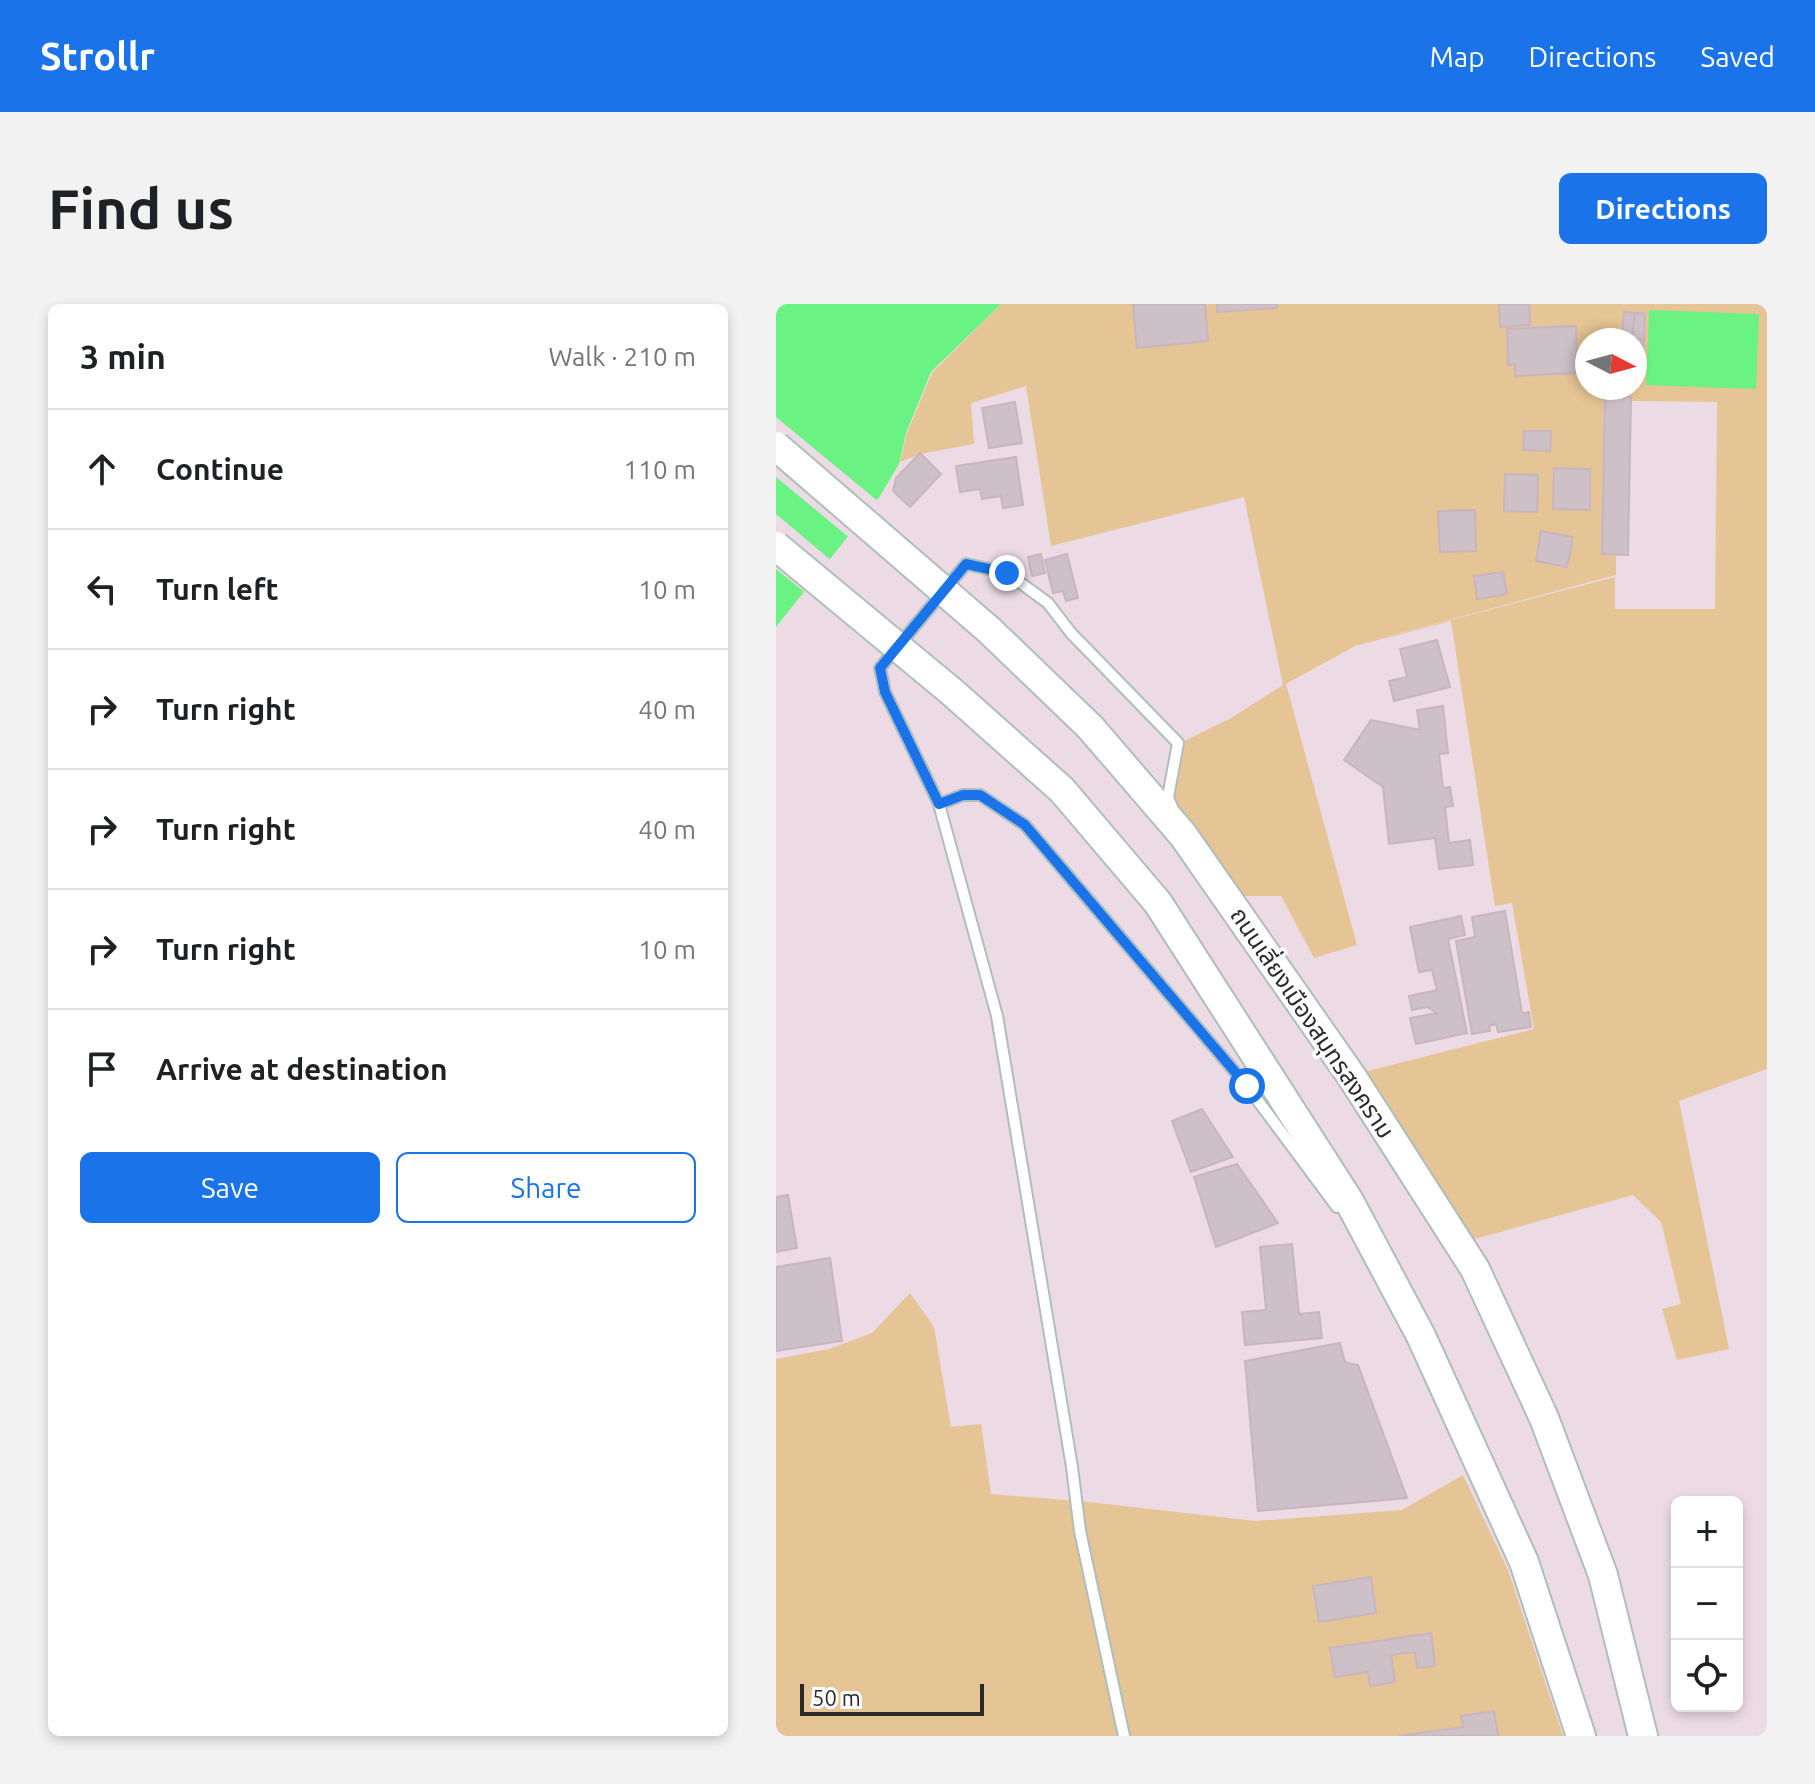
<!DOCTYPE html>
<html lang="en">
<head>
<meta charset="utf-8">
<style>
	:root { --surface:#fff; --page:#f2f2f2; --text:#202124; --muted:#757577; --line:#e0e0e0; --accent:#1a73e8 }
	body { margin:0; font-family:Ubuntu,"Noto Sans Thai",sans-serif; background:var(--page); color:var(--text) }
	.controls { position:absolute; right:24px; bottom:24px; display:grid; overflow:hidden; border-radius:12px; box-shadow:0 4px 12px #0003 }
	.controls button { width:72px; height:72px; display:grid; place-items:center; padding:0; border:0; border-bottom:2px solid var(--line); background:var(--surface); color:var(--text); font:40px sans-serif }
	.compass { position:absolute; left:799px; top:24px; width:72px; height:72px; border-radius:50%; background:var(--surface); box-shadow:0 4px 12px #0003; rotate:96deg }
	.scale { position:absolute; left:24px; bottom:20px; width:184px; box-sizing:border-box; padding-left:8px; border:4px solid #2a2a2a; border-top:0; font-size:22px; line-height:28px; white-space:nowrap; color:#2a2a2a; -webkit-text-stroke:6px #fff; paint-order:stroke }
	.stop { position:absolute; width:24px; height:24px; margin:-18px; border:6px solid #1a73e8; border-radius:50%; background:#fff }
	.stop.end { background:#1a73e8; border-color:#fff; box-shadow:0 2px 8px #0008 }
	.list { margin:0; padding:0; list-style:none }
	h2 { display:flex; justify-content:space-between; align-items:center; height:104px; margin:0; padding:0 32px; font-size:34px }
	h2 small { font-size:26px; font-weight:400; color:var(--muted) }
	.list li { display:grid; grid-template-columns:52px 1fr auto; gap:24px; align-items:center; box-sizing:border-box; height:120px; padding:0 32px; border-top:2px solid var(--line) }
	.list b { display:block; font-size:30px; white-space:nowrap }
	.list em { font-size:26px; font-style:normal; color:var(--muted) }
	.actions { display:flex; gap:16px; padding:24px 32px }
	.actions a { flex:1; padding:18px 0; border:2px solid var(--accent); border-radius:12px; text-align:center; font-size:28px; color:var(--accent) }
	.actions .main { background:var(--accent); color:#fff }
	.icon { flex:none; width:44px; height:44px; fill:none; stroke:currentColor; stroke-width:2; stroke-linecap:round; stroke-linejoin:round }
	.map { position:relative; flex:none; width:991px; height:1432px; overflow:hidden; border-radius:12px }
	header { display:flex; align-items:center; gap:48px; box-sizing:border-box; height:112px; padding:0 40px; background:var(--accent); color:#fff }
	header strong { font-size:38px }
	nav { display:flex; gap:44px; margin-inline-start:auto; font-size:28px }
	.intro { display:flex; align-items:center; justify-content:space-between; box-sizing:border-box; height:192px; padding:0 48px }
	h1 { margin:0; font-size:56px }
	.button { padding:20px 36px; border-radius:12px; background:var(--accent); color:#fff; font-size:28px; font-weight:700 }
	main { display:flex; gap:48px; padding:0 48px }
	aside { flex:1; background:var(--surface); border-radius:12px; box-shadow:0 4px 12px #0003 }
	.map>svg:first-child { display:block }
</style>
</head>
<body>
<header>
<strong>Strollr</strong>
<nav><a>Map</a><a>Directions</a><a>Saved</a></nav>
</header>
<div class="intro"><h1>Find us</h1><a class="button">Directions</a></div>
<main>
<aside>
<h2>3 min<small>Walk · 210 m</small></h2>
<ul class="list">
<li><svg class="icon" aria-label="ahead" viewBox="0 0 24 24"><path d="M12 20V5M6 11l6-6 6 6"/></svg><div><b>Continue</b></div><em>110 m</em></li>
<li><svg class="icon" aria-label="left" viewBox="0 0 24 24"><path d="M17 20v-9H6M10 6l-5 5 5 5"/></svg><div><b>Turn left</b></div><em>10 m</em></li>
<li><svg class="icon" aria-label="right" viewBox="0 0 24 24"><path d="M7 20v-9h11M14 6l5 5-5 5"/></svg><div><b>Turn right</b></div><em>40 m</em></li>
<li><svg class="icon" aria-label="right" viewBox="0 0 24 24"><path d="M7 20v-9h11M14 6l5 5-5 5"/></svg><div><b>Turn right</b></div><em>40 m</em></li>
<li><svg class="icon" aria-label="right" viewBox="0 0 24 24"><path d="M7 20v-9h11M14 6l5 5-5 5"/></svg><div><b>Turn right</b></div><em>10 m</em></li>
<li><svg class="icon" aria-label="arrive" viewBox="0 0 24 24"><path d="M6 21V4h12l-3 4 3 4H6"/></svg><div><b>Arrive at destination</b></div></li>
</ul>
<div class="actions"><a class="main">Save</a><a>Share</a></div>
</aside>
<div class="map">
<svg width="991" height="1432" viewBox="0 0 991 1432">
	<rect width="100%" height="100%" fill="#ecdbe4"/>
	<!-- green -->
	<g fill="#e5c495" fill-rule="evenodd">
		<path d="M225,0H991V765L903,797L953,1045L901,1056L886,1005L905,1000L885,918L857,891L681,940L576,772L408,531L393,493L402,440L455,414L507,381L468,193L275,242L250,82L195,99L198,140L144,150L124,158L131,129L156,69ZM811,36H859V84H811ZM828,92L855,93V97L941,98L939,305H839V273L576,342L840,271V251L826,250ZM675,317L719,602L736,599L758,725L576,771L452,592H505L538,654L581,641L510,380L579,342Z"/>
		<path d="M134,989L158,1023L175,1123L205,1120L215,1190L313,1198L479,1217L626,1206L687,1171L732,1266L787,1432H0V1055L53,1045L96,1029Z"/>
	</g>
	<!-- water -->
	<g fill="#6af383">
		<path d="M0,0H225L155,68L130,129L123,160L104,192L0,323Z"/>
		<path d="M873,6L983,10L980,85L870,81Z"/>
	</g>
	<!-- pier -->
	<g fill="#ecdbe4">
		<path d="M0,113L104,199L75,235L0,173Z"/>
		<path d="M0,210L57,258L31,290L0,265Z"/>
	</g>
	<!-- building -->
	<g fill="#cec0c7" stroke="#c8b5bd" stroke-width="2">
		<path d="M357,0H429L432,37L361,44Z"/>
		<path d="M441,0H501V4L441,8Z"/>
		<path d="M723,0H753L754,21L724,23Z"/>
		<path d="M848,8L859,9L856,35L846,34Z"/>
		<path d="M859,9L869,10L868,36L856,35Z"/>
		<path d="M800,22L801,69L739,72V60L732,61L731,25Z"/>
		<path d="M846,34L868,36L864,79H859V36H846Z"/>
		<path d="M829,92L855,93L852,251L826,250Z"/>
		<path d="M239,98L246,139L213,144L206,104Z"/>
		<path d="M748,127H775L774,147L747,146Z"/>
		<path d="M144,149L165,170L134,203L117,187L120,174Z"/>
		<path d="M240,153L247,201L227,204L225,192L206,195L204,185L184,188L180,162Z"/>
		<path d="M778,164L814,165V206L777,205Z"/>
		<path d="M729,170L762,171L761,208L728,207Z"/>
		<path d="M699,206L700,247L664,248L662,207Z"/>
		<path d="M765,227L797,233L791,263L760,257Z"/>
		<path d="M265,250L269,269L256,272L252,253Z"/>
		<path d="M291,250L302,294L290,297L287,287L277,289L269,256Z"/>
		<path d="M727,268L731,290L701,295L698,272Z"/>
		<path d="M661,336L674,383L618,397L613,377L631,373L624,345Z"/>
		<path d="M667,402L672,449L663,450L667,484L674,483L677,502L669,503L673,539L694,536L697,561L663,565L659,534L613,540L607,483L568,456L595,416L644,426L641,406Z"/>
		<path d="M729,607L746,709L753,708L755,723L722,728L720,720L713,722L714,727L696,730L680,637L699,633L696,613Z"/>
		<path d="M685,612L689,631L672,635L691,729L640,740L634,714L661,709L651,703L636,706L633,692L661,686L656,666L643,668L634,623Z"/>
		<path d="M426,805L457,853L415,868L396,817Z"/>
		<path d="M461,860L502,919L440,943L418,873Z"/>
		<path d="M12,891L21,944L0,948V893Z"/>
		<path d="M516,940L523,1010L543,1008L546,1034L469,1041L466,1008L490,1006L484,943Z"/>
		<path d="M54,954L66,1037L0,1047V963Z"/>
		<path d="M564,1039L569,1058L582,1061L631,1194L482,1207L469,1057Z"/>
		<path d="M595,1273L600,1309L543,1318L537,1282Z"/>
		<path d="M655,1329L659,1362L641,1364L639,1348L615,1351L619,1378L594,1382L592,1368L559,1373L554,1344Z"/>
		<path d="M718,1407L722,1432H623L687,1423L685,1412Z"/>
	</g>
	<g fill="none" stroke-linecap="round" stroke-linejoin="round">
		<!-- service casing -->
		<g stroke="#afbeba" stroke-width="14">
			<g id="service">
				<path d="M163,500L187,491H204L249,521L471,782L561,903"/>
				<path d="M348,1432L304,1227L296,1163L221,712L163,500L109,388L104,364L190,260L231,269L272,299L295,329L402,439L392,493L396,503"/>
			</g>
		</g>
		<!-- secondary casing -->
		<g stroke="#afbeba" stroke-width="32">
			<g id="secondary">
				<path d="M213,326L314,423L407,531L576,773L699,965L768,1114L827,1271L867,1432"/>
				<path d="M176,388L286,486L382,599L573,897L645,1032L748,1258L805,1432"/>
			</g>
		</g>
		<!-- service -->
		<use href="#service" stroke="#fff" stroke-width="10"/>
		<!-- secondary -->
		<use href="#secondary" stroke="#fff" stroke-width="28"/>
		<!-- secondary-bridge casing -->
		<g stroke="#afbeba" stroke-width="32" stroke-linecap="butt">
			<g id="secondary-bridge">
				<path d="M0,142L213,326"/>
				<path d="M0,242L176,388"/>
			</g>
		</g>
		<!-- secondary-bridge -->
		<use href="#secondary-bridge" stroke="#fff" stroke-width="28"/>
	</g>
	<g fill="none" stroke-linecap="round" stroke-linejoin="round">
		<!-- route -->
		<path stroke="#1a73e8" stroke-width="10" d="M231,269L190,260L104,364L109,388L163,500L187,491H204L249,521L471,782"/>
	</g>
	<g text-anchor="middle" stroke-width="7" stroke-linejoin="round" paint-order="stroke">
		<!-- street labels -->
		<g font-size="24" fill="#2a2a2a" stroke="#fff">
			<text transform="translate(536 719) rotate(56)" y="8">ถนนเลี่ยงเมืองสมุทรสงคราม</text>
		</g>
	</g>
</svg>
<div class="controls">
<button>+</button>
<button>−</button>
<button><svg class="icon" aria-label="locate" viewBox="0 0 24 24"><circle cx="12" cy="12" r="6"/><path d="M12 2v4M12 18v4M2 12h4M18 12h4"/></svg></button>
</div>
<svg class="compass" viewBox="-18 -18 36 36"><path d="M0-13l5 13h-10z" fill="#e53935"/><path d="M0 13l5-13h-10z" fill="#757577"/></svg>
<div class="scale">50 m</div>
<div class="stop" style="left:471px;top:782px"></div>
<div class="stop end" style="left:231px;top:269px"></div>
</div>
</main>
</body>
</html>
